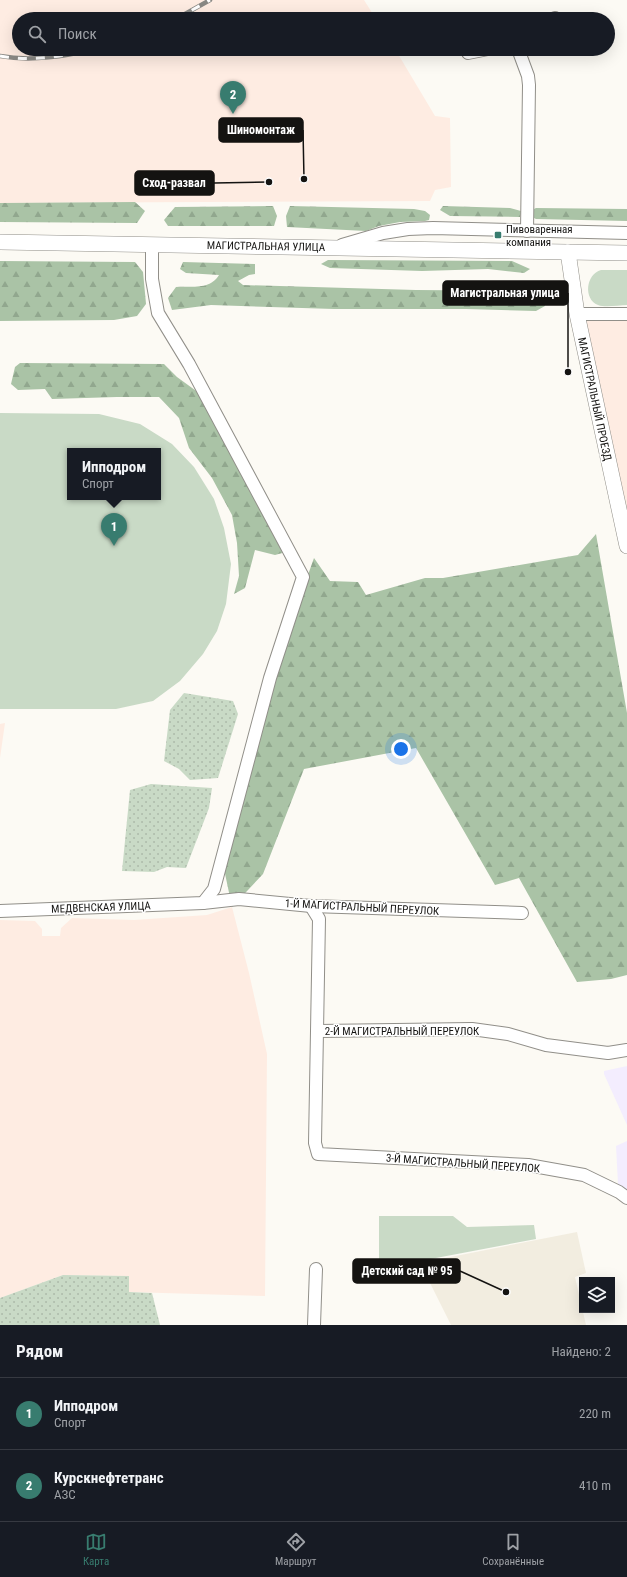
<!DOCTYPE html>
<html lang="ru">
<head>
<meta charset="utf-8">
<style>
	:root { --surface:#171b24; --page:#20242c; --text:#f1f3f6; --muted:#9ea1a6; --line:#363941; --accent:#387c6f }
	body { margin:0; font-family:"Roboto Condensed",sans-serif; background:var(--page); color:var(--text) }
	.controls { position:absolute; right:12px; bottom:12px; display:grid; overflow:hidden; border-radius:0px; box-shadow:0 4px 16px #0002 }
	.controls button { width:36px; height:36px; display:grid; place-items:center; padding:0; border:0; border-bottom:1px solid var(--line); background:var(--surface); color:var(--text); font:20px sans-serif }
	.you { position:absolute; left:401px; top:749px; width:14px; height:14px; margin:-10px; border:3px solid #fff; border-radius:50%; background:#1a73e8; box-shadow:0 0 0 6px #1a73e833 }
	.badge { display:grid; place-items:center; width:26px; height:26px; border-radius:50%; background:var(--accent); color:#fff; font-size:13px; font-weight:700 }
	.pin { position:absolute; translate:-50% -33px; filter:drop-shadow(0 1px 2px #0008) }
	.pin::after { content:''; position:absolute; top:21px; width:14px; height:12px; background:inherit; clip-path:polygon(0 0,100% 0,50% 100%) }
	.popup { position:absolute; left:67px; top:448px; width:94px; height:52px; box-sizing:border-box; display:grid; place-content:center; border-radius:0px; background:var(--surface); filter:drop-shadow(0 1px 3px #0005); font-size:13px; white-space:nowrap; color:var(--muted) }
	.popup b { font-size:15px; color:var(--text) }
	.popup::after { content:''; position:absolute; left:50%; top:100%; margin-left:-8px; border:8px solid transparent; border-top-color:var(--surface) }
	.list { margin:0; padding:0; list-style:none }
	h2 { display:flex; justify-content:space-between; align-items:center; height:52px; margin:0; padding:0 16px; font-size:17px }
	h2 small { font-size:13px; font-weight:400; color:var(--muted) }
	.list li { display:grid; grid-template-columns:26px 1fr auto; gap:12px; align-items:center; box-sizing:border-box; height:72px; padding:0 16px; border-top:1px solid var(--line) }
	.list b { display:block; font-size:15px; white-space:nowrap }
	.list p { margin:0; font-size:13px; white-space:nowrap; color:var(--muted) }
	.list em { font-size:13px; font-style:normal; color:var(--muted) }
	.icon { flex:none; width:22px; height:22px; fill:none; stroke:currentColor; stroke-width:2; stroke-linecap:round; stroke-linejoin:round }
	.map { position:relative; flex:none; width:627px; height:1325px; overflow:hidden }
	.search { position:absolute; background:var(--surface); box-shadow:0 4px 16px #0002; left:12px; right:12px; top:12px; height:44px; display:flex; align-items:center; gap:10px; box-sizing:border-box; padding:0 14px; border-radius:22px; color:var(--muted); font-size:15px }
	.sheet { height:196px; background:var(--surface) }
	nav { display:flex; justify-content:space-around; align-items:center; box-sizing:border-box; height:56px; border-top:1px solid var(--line); background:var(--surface); font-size:11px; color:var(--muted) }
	nav a { display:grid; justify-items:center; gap:2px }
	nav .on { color:var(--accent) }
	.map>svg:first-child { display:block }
</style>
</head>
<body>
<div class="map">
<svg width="627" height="1325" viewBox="0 0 627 1325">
	<defs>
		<pattern id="forest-firs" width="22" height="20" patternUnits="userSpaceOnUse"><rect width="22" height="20" fill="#aac3a6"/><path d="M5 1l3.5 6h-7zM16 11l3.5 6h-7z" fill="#91a78e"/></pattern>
		<pattern id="garden-dots" width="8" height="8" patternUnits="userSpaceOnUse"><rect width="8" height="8" fill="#c9dac6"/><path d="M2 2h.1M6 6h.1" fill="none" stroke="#acbaa9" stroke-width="1.8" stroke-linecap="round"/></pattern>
	</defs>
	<rect width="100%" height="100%" fill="#fcfaf4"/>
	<!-- commercial -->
	<g fill="#f3edfe">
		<path d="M627,1066V1125L604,1074V1071Z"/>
		<path d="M627,1141V1191L618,1184L616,1146Z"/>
	</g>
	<!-- industrial -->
	<g fill="#feece2">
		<path d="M0,0H364L376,19H19V49H395L435,116L450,118L451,187L435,190L430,201L0,203Z"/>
		<path d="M627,313V512L577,314Z"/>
		<path d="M5,723L0,758V724Z"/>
		<path d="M232,907L249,973L267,1054L265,1296L129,1292V1276L63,1275L0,1298V920L35,921L42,929V936H60L61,928L72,918L134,920L207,915Z"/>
	</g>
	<!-- built -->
	<path fill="#f2ede0" d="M577,1232L586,1273L575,1277L586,1325H451L420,1263Z"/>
	<!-- grass -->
	<g fill="#c9dac6" fill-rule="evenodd">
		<path d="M601,270H627V305C619,305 606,308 598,305C583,299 586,274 601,270Z"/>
		<path d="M0,413L99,414L140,424L172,444L194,467L214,499L224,528L231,564L226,604L217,631L203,654L180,681L153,701L116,709H0ZM70,451H158V497H70Z"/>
		<path d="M379,1216H453L467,1227L534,1225L536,1239L420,1261L379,1262Z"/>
	</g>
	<!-- forest -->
	<g fill="url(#forest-firs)">
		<path d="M135,202L145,211L137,223L0,222V203Z"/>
		<path d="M273,206L277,216L274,226H168L164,220L175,207Z"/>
		<path d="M290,206L414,209L425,211L430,215L429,220L425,221L400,222L379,226L366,231L287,227L286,216Z"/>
		<path d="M443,206L510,208L521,211L520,217L450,216L440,210Z"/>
		<path d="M536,208L627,209V221L536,219L530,216V211Z"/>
		<path d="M328,260L512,261L530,269L524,273L488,269L422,271L330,268L321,264Z"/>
		<path d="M0,261L135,262L143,272L146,304L137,316L114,320L0,321Z"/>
		<path d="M183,262L255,264V274L249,275L238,281L243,285L416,290L533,291L545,297V306L536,311L466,309H334L211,305L172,310L168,298L176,287C192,286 210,290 219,275L186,273L180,269Z"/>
		<path d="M20,363L164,364L177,377L199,393L286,552L275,555L255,550L245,588L234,594L239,576L237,543L232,515L212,478L189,448L179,418L159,397H117L52,399L45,389L18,390L11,384L15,367Z"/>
		<path d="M596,534L627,713V975L611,979L577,982L519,878L495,885L416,748L304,769L263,874L232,907L223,864L269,684L314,558L330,581L358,582L366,595L425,578H443L578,555Z"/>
	</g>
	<!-- garden -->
	<g fill="url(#garden-dots)">
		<path d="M184,693L233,701L238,714L218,778L190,780L179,769L164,761L170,710Z"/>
		<path d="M151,784L212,788L209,808L186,868L167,867L154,872L122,871L130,790Z"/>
		<path d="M63,1275L129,1276V1292L152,1293L160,1325H0V1298Z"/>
	</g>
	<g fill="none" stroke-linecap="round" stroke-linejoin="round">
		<!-- minor casing -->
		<g stroke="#918f89" stroke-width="14">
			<g id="minor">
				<path d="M553,19L555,18"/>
				<path d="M518,49L528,76L529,85L527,231"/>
				<path d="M468,53L488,49"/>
				<path d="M152,244V279L158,313L189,364L303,577L270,678L214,889L203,903"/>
				<path d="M342,245L383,233L408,229L433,228L627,233"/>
				<path d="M577,314H627"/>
				<path d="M311,906L319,919L315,1143L318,1154L528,1165L584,1175L619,1192L627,1198"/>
				<path d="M0,911L203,903L239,899L311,906L522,913"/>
				<path d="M318,1031L472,1029L508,1034L546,1045L608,1053L627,1050"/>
				<path d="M314,1325L316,1269"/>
			</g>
		</g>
		<!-- major casing -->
		<g stroke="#918f89" stroke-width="16">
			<g id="major">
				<path d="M0,242L627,253"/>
				<path d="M568,252L577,314L627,546"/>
			</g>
		</g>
		<!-- minor -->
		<use href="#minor" stroke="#fff" stroke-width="12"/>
		<!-- major -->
		<use href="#major" stroke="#fff" stroke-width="15"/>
		<!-- rail casing -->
		<g stroke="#898884" stroke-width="4.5">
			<g id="rail">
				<path d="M176,19L210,0"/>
				<path d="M0,56C32,62 65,56 96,49"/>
			</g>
		</g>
		<!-- rail -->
		<use href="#rail" stroke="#fff" stroke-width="3" stroke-dasharray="9" stroke-linecap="butt"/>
	</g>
	<!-- markers -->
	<rect fill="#387c6f" stroke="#fff" stroke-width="1.5" x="494" y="231" width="8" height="8" rx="2"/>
	<g text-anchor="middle" stroke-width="3" stroke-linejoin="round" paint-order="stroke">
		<!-- poi labels -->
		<g font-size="11" fill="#141311" stroke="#fff" text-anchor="start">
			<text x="506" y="233">Пивоваренная<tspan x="506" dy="13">компания</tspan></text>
		</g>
		<!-- street labels -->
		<g font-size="11" fill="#141311" stroke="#fff">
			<text transform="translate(266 246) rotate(1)" y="4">МАГИСТРАЛЬНАЯ УЛИЦА</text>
			<text transform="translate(595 399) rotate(78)" y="4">МАГИСТРАЛЬНЫЙ ПРОЕЗД</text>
			<text transform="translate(101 907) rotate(-2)" y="4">МЕДВЕНСКАЯ УЛИЦА</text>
			<text transform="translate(362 907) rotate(3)" y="4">1-Й МАГИСТРАЛЬНЫЙ ПЕРЕУЛОК</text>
			<text x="402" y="1035">2-Й МАГИСТРАЛЬНЫЙ ПЕРЕУЛОК</text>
			<text transform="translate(463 1163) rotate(4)" y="4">3-Й МАГИСТРАЛЬНЫЙ ПЕРЕУЛОК</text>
		</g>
	</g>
	<!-- callouts -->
	<path fill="none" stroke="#141311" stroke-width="1.5" d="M304 179L303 130M269 182L214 183M568 372L568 293M506 1292L460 1271"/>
	<g fill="#141311" stroke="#fff" stroke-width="1.5">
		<circle cx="304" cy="179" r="4"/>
		<circle cx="269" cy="182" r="4"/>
		<circle cx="568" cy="372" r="4"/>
		<circle cx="506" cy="1292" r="4"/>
	</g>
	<g fill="#141311" stroke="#141311" stroke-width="1.5">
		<rect x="219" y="118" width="84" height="24" rx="4"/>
		<rect x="135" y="171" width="79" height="24" rx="4"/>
		<rect x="443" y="281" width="125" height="24" rx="4"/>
		<rect x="353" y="1259" width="107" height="24" rx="4"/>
	</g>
	<g font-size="12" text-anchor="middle" font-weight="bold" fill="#fff">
		<text x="261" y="134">Шиномонтаж</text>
		<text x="174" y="187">Сход-развал</text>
		<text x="505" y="297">Магистральная улица</text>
		<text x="407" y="1275">Детский сад № 95</text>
	</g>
</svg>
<div class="controls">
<button><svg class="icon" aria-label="layers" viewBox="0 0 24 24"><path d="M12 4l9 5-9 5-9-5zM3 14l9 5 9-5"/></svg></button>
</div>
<div class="you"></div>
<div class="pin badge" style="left:114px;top:546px">1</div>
<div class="popup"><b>Ипподром</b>Спорт</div>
<div class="pin badge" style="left:233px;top:114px">2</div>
<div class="search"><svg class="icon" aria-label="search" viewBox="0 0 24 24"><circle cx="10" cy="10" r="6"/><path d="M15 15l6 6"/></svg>Поиск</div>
</div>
<section class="sheet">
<h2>Рядом<small>Найдено: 2</small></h2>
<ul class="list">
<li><span class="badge">1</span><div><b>Ипподром</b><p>Спорт</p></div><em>220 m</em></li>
<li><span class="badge">2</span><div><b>Курскнефтетранс</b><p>АЗС</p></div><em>410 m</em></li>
</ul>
</section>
<nav>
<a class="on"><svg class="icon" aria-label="map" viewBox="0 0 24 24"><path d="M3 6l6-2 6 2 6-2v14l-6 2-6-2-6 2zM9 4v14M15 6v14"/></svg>Карта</a>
<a><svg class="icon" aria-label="directions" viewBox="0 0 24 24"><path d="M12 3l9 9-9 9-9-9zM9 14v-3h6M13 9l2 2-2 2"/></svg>Маршрут</a>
<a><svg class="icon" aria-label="saved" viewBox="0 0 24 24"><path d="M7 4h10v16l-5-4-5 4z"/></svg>Сохранённые</a>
</nav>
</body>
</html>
